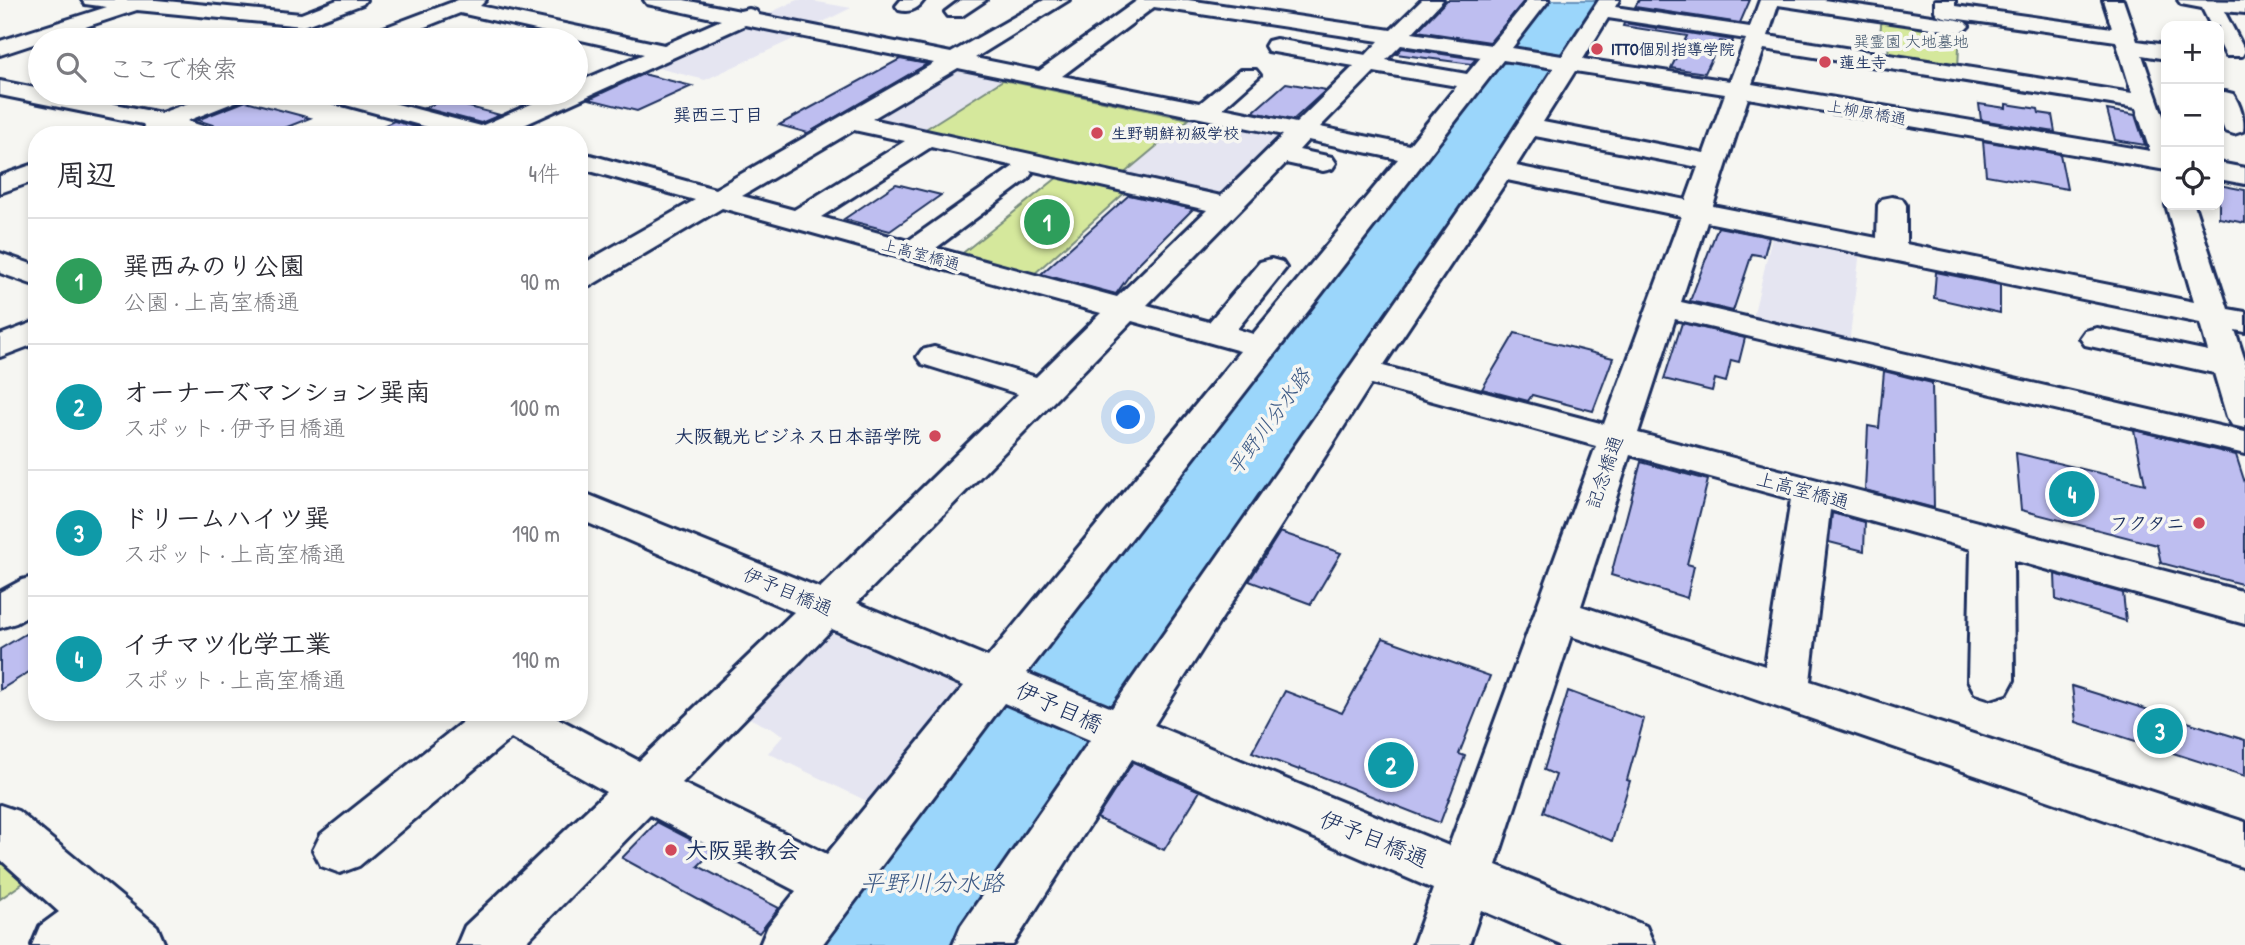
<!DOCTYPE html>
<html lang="ja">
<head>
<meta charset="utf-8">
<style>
	:root { --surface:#fff; --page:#f7f7f7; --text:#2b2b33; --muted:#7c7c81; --line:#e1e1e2; --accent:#d93025 }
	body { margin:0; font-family:"Patrick Hand","Klee One",sans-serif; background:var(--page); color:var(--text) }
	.controls { position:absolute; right:21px; top:21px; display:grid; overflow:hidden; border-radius:14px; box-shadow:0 4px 10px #0003 }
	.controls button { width:63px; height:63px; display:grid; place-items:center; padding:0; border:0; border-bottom:2px solid var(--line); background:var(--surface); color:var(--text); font:35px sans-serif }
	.you { position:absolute; left:1129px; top:418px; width:24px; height:24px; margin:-18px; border:5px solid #fff; border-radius:50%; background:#1a73e8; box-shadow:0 0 0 10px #1a73e833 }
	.badge { display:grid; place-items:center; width:46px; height:46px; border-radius:50%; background:var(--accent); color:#fff; font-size:23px; font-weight:700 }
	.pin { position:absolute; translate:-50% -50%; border:4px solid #fff; box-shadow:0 2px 7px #0006 }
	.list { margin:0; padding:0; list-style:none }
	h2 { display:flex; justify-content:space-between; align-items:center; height:91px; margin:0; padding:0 28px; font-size:30px }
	h2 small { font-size:23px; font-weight:400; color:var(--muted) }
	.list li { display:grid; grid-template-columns:46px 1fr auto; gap:21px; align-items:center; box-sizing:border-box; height:126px; padding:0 28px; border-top:2px solid var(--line) }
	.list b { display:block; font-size:26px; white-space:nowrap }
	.list p { margin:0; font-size:23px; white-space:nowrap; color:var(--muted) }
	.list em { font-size:23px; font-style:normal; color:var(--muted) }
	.icon { flex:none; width:38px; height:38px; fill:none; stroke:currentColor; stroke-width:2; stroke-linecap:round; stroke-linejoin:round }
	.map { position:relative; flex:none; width:2245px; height:945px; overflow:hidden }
	.search { position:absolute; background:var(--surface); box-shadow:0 4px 10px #0003; left:28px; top:28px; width:560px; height:77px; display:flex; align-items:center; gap:18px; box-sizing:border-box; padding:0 24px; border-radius:38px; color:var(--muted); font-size:26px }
	.panel { position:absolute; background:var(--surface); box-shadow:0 4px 10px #0003; left:28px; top:126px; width:560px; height:595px; border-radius:28px }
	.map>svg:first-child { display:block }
</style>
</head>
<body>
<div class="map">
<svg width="2245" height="945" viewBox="0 0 2245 945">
	<rect width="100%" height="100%" fill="#f6f6f2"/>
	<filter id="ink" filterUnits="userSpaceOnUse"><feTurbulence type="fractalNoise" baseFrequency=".0143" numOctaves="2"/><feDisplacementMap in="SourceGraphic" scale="14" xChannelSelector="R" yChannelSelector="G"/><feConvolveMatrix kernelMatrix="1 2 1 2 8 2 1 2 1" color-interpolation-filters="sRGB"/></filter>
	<g filter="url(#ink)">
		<!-- built -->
		<g fill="#e5e5f1">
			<path d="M797,0H807L851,8L813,27L761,17Z"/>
			<path d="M750,22L804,34L705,80L650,66Z"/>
			<path d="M964,67L1284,135L1217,200L861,121L953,69Z"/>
			<path d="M1773,232L1860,250L1849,345L1752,322Z"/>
			<path d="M833,633L968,691L877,806L768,753L784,735L743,715L820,635Z"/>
		</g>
		<!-- green -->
		<g fill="#d5e89c" stroke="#788c7d" stroke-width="2">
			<path d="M1882,16L1960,27L1958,68L1888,58L1889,40L1880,35Z"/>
			<path d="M1003,80L1189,119L1121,176L924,130Z"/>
			<path d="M1063,173L1130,188L1032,276L959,256Z"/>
			<path d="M0,856L29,879L0,899Z"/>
		</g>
		<!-- water -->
		<path fill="#9bd6fb" stroke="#6893bc" stroke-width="2" d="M1546,0H1600L963,945H808Z"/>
		<!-- building -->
		<g fill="#bebef0" stroke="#1b2f5e" stroke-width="2">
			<path d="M1447,0H1525L1490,42L1417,31Z"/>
			<path d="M1639,0H1750L1740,23L1635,7Z"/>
			<path d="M1624,23L1733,40L1732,43L1720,41L1705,73L1671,68L1687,36L1623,26Z"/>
			<path d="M1402,48L1476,59L1471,64L1396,54Z"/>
			<path d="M900,59L927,64L808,133L779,125Z"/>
			<path d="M643,74L692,86L637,111L589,99Z"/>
			<path d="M1286,83L1326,90L1293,120L1253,112Z"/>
			<path d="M443,100L500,115L481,123L424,108Z"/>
			<path d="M246,101L310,118L267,135H244L197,120Z"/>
			<path d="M1979,104L2006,108V104L2038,109L2039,113L2052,115L2055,132L1981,120Z"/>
			<path d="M2107,110L2135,115L2145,145L2115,140Z"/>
			<path d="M394,121L445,135H362Z"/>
			<path d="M1983,141L2060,154L2067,189L1986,175Z"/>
			<path d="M896,184L941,195L890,231L844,219Z"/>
			<path d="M2219,185L2245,190V223L2219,218Z"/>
			<path d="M1129,195L1193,209L1136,266L1116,294L1041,274Z"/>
			<path d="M1718,227L1769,237L1764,256L1752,254L1733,311L1690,301Z"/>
			<path d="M1936,272L2000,285V313L1934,298Z"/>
			<path d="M1682,323L1745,338L1739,362L1731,360L1726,382L1715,379L1712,391L1664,379Z"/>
			<path d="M1515,333L1613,358L1593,411L1532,395L1528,401L1482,389Z"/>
			<path d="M1884,371L1932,383L1934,508L1865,490L1868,426L1879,428Z"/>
			<path d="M2134,430L2236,455L2245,483V585L2161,563L2157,545L2021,510L2016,453L2145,484Z"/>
			<path d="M1641,462L1708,480L1687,564L1694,566L1687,598L1611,575Z"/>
			<path d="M1832,513L1865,522L1864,551L1829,542Z"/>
			<path d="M1280,532L1341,553L1311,604L1249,581Z"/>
			<path d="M2055,574L2123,593L2126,621L2056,600Z"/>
			<path d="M37,627V667L0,690V649Z"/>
			<path d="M1383,638L1490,676L1459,754L1465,756L1440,823L1300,768L1299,770L1252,752L1285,691L1342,713Z"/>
			<path d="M2072,686L2245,740V776L2076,722Z"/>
			<path d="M1568,691L1644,719L1627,780L1630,781L1612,841L1543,812L1556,775L1544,770Z"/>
			<path d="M1133,762L1200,791L1164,850L1097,818Z"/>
			<path d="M657,822L713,851L698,866L779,908L759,933L622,858Z"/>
		</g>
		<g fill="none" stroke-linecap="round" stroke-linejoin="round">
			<!-- minor casing -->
			<g stroke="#1b2f5e" stroke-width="6">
				<g id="minor">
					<path d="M82,0H156L301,14L337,0H366L363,4L303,26L137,10L0,55V41L107,7L85,4Z"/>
					<path d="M458,0H486L480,6L664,45L721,20L647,4L644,0H684L740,11L749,9L756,11L759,15L951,53L1044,0H1069L975,58L1039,71L1138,0H1188L1391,30L1422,0H1443L1412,33L1491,45L1528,0H1549L1512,48L1562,56L1599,0H1619L1615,7L1750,27L1760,0H1824L1958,20L1965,22L1969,26L1965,30L1958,32L1778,5L1768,36L2132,93L2116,41L1945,17L1938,15L1935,11V0H1955V6L2112,28L2103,0H2123L2137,41L2166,45V59L2142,55L2166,124V170L1748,98L1713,206L1877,238L1878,205L1882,199L1892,197L1902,199L1906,205V244L2194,302L2166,205H2194L2228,309L2245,312V332L2235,330L2245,361V428L2232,425L2227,417L2214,373L2085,345L2080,338L2085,331L2097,328L2208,351L2200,323L1707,222L1681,302L2245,432V454L1675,319L1638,433L2245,592V624L2013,560L2014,680L2007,693L1991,698L1975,693L1968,680L1971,549L1830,510L1810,681L2245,822V868L1571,636L1496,865L1646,926L1654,945H1563L1481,910L1469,945H1413L1433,889L1132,759L1013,945H953L961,926L1090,740L1004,703L822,945H760L768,926L796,891L650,815L523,945H457L465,926L606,792L511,738L359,866L340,873L321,866L313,850L321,834L475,712H546L639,761L794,612L579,519V491L820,588L1018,394L922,364L917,357L922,350L934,347L1036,377L1101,313L722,208L590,286L579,288V266L695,200L579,168V152L715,189L934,63L745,25L502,135H457L320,98L316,93H355L481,126L556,93H576V83L644,54L460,13L392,40H362L365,35ZM1154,7L1379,41L1366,55L1276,39L1268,41L1265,46L1268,51L1354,66L1296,123L1223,108L1260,75L1256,70H1240L1200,103L1062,76ZM1608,18L1746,39L1730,81L1583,59ZM1401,45L1481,57L1467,74L1386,60ZM1764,49L2136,108L2150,151L1752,84ZM1503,60L1554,68L1488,169L1112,708L1027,673ZM958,68L1283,135L1221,196L872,119ZM1575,71L1725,94L1704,153L1543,122ZM1374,72L1457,86L1409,145L1320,127ZM854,130L905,141L794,210L742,196ZM1535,136L1698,167L1686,200L1516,166ZM1308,140L1398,159L1253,334L1237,329L1286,268L1282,262L1271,259L1260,262L1209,322L1147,305L1286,163L1323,171L1332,169L1336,163L1332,157L1299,150ZM931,147L1014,166L908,241L821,217ZM1030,170L1207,210L1117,297L936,248L1028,179L1032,173ZM1507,180L1681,216L1604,424L1383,366ZM1132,321L1240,351L988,657L857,603ZM1371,384L1596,446L1449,846L1154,725ZM1630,455L1791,499L1765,666L1581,606ZM832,629L964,686L827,854L682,783Z"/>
					<path d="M901,0H924C918,9 910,13 899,10L896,6Z"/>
					<path d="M961,0H986L962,16H948L945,12Z"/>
					<path d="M2178,0L2245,1V13L2224,11L2245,51L2242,56H2226L2219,42V26H2211L2202,8L2181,4Z"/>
					<path d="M0,81L40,89V93H59L161,113L216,93H249L245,98L187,121L215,130L219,135H180L164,129L155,131L146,129L143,124L0,95Z"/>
					<path d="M2225,92L2233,94C2240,104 2245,120 2243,131L2234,134L2225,131L2219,117V93Z"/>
					<path d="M37,163V180L0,193V176Z"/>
					<path d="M2219,163L2245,168V184L2219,179Z"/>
					<path d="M0,253L37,266V286L0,273Z"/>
					<path d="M37,321V343L0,357V335Z"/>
					<path d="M37,576V611L16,623L0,628V592L22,580Z"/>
					<path d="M0,805L18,811L157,926L165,945H32L40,926L59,912L0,859Z"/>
				</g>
			</g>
			<!-- minor -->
			<use href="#minor" fill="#f6f6f2" fill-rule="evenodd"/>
		</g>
	</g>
	<!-- markers -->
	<g fill="#d1495b" stroke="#f6f6f2" stroke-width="2.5">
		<circle cx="1597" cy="49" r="7"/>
		<circle cx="1825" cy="62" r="7"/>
		<circle cx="1097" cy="133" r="7"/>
		<circle cx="935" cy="436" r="7"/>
		<circle cx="2199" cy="523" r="7"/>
		<circle cx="671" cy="850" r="7"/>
	</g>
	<g text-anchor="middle" stroke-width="7" stroke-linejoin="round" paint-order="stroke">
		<!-- far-park labels -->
		<g font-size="16" fill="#40546a" stroke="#f6f6f2">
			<text x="1911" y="47">巽霊園 大地墓地</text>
		</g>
		<!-- far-poi labels -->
		<g font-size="16" font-weight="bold" fill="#1b2f5e" stroke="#f6f6f2" text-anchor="start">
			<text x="1611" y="55">ITTO個別指導学院</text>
			<text x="1839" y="68">蓮生寺</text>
			<text x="1111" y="139">生野朝鮮初級学校</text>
		</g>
		<!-- far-street labels -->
		<g font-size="16" fill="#1b2f5e" stroke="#f6f6f2">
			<text transform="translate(1867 112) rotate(10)" y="6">上柳原橋通</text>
			<text transform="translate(921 254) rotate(15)" y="6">上高室橋通</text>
		</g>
		<!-- far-neighbourhood labels -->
		<g font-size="18" font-weight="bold" fill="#1b2f5e" stroke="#f6f6f2">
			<text x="718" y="121">巽西三丁目</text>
		</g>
		<!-- poi labels -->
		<g font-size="19" font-weight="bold" fill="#1b2f5e" stroke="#f6f6f2" text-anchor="end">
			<text x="921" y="443">大阪観光ビジネス日本語学院</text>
			<text x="2185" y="530">フクタニ</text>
		</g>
		<!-- street labels -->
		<g font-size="19" fill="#1b2f5e" stroke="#f6f6f2">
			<text transform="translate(1604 472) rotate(-71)" y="7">記念橋通</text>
			<text transform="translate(1803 490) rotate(15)" y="7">上高室橋通</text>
			<text transform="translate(788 591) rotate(23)" y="7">伊予目橋通</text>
		</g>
		<!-- water labels -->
		<g font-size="21" font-style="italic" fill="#3b5985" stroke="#f6f6f2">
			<text transform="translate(1269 422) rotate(-54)" y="7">平野川分水路</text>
		</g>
		<!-- near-street labels -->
		<g font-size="23" fill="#1b2f5e" stroke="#f6f6f2">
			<text transform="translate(1059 707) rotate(24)" y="8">伊予目橋</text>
			<text transform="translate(1374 839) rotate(22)" y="8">伊予目橋通</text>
		</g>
		<!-- near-poi labels -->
		<g font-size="23" font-weight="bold" fill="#1b2f5e" stroke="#f6f6f2" text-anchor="start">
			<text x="685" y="858">大阪巽教会</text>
		</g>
		<!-- near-water labels -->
		<g font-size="24" font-style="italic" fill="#3b5985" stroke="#f6f6f2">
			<text x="932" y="891">平野川分水路</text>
		</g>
	</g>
</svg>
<div class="controls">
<button>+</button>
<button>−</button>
<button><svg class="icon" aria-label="locate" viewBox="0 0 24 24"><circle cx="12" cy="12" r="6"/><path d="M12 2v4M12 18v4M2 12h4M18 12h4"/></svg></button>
</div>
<div class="you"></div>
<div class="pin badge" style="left:1047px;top:222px;background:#2e9e5b">1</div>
<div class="pin badge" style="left:1391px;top:765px;background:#0f9aa8">2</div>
<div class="pin badge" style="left:2160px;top:731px;background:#0f9aa8">3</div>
<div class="pin badge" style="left:2072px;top:494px;background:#0f9aa8">4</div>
<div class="search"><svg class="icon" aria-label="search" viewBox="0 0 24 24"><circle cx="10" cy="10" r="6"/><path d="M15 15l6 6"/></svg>ここで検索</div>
<section class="panel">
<h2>周辺<small>4件</small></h2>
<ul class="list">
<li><span class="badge" style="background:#2e9e5b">1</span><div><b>巽西みのり公園</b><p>公園 · 上高室橋通</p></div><em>90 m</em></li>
<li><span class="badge" style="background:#0f9aa8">2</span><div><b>オーナーズマンション巽南</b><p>スポット · 伊予目橋通</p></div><em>100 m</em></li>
<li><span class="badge" style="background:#0f9aa8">3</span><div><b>ドリームハイツ巽</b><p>スポット · 上高室橋通</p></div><em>190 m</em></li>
<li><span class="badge" style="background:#0f9aa8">4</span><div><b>イチマツ化学工業</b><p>スポット · 上高室橋通</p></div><em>190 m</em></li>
</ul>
</section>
</div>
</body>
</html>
